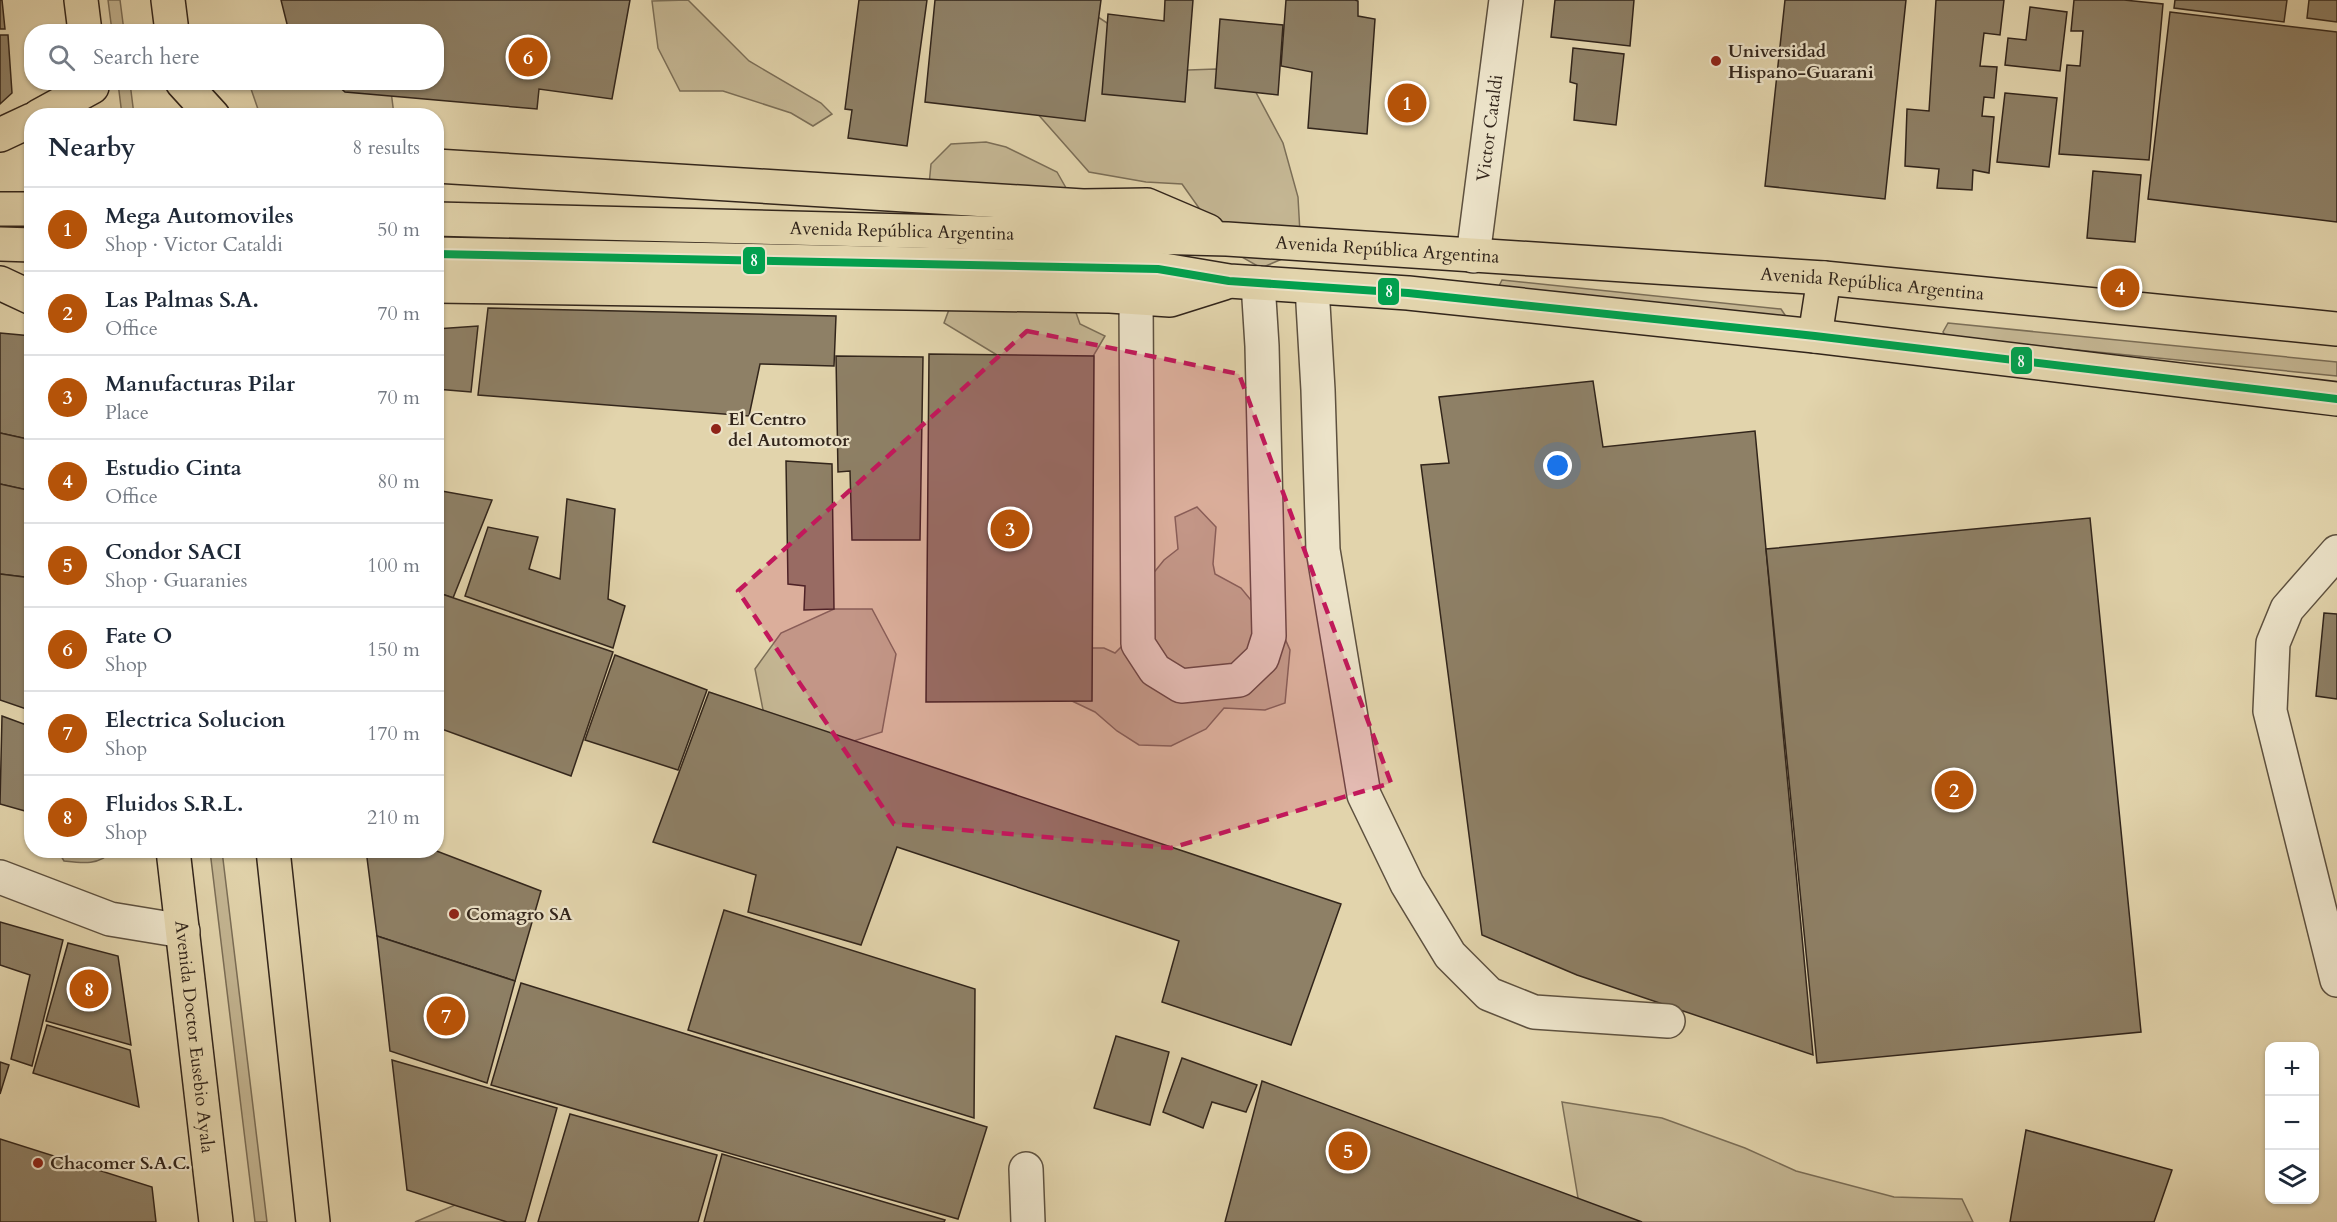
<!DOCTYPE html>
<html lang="en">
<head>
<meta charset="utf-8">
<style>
	:root { --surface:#fff; --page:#f6f6f7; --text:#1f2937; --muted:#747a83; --line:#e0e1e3; --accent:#b45309 }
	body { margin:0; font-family:Cardo,serif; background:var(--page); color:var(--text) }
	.controls { position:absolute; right:18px; bottom:18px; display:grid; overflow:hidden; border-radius:12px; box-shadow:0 2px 4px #0004 }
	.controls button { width:54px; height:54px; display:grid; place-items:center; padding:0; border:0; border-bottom:2px solid var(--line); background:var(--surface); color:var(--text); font:30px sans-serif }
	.you { position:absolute; left:1558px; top:466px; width:21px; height:21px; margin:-15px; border:4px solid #fff; border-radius:50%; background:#1a73e8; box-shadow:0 0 0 9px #1a73e833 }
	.badge { display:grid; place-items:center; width:39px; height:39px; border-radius:50%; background:var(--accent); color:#fff; font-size:20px; font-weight:700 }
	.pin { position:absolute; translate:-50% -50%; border:3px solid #fff; box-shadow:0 2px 6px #0006 }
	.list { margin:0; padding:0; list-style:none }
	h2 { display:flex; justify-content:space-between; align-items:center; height:78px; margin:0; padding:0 24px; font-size:26px }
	h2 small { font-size:20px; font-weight:400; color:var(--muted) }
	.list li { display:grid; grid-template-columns:39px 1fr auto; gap:18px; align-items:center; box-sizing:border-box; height:84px; padding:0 24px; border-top:2px solid var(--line) }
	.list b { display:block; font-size:22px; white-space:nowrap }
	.list p { margin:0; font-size:20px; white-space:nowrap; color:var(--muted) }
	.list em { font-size:20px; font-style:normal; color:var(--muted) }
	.icon { flex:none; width:33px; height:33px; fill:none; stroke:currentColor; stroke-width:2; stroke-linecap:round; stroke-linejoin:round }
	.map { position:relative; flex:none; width:2337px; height:1222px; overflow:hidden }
	.search { position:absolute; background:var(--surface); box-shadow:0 2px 4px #0004; left:24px; top:24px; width:420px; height:66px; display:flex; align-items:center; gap:15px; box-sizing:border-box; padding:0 21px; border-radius:24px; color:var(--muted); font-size:22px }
	.panel { position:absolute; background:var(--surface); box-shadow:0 2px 4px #0004; left:24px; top:108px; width:420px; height:750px; border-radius:24px }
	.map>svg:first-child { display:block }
</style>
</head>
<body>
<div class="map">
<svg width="2337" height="1222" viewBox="0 0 2337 1222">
	<rect width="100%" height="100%" fill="#e2d4ac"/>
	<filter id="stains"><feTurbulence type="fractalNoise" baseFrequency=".00333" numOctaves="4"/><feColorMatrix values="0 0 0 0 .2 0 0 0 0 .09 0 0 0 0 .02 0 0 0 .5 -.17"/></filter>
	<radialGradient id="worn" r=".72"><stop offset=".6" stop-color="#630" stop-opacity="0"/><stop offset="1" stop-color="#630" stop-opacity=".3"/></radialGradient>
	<!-- green -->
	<g fill="#c4b693" stroke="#7b6e57" stroke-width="1.5">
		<path d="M108,0H120L124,31H112Z"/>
		<path d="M688,0L749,61L821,103L832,114L813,126L791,113L723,91H680L658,48L652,1Z"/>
		<path d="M1098,17L1136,42L1161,71L1216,69L1245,72L1283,143L1298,197L1301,251L1261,268L1228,249L1182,184L1146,182L1089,172L1028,103Z"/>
		<path d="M255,82L390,83L394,115H260L250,86Z"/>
		<path d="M118,83H130L134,115H122Z"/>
		<path d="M986,142L1006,147L1057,172L1070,195L982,221L944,203L929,185L931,164L951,144Z"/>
		<path d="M960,280L1074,307L1080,324L1105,336L1088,365L1049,379L997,355L944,323Z"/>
		<path d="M1502,280L1781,309L1785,315L1784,319L1498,288Z"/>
		<path d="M1948,323L2337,362V376L1946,337L1943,332Z"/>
		<path d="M1197,507L1216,527L1213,564L1215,574L1241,588L1259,610L1282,632L1290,650L1285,703L1265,710L1224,708L1206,729L1171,746L1139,745L1117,731L1095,712L1072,701L1082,648H1104L1115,653L1130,638L1139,591L1164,560L1178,549L1175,517Z"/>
		<path d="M834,609H872L896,654L882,732L801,758L763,710L755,669L781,633Z"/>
		<path d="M58,851H112C99,866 81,863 64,861Z"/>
		<path d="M210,851H222L267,1222H255Z"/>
		<path d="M1562,1102L1662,1118L1745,1148L1796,1171L1894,1197L1962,1199L1973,1222H1613L1578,1198Z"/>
		<path d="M455,1205H492L505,1222H415Z"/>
	</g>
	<!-- building -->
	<g fill="#8e8066" stroke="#32251b" stroke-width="1.5">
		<path d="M0,0H2L5,29H0Z"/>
		<path d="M281,0H630L612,99L539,89L537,109L345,92L334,82H436V32H289Z"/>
		<path d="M859,0H927L907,146L848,138L852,110L845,109Z"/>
		<path d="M935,0H1101L1085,121L925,102Z"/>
		<path d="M1165,0H1193L1185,102L1102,94L1108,14L1164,21Z"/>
		<path d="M1286,0H1355L1358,1V16L1375,19L1367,134L1308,128L1312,72L1281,66Z"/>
		<path d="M1555,0H1634L1630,46L1551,37Z"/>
		<path d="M1785,0H1906L1885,199L1765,186Z"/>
		<path d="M1936,0H2004L2000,35L1984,33L1980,66L1997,67L1994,98L1984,97L1982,116L1994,117L1989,173L1973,170L1972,190L1937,188L1939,169L1905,166L1907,109L1929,111Z"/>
		<path d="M2074,0H2124L2163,4L2149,160L2059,154L2067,65L2080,66L2083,31H2071Z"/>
		<path d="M2175,0H2287L2284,22L2174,8Z"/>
		<path d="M2309,0H2337V22L2307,18Z"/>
		<path d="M2030,7L2067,12L2060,71L2005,65L2008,38L2026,40Z"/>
		<path d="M2170,12L2337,32V222L2148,199Z"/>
		<path d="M1220,19L1283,25L1278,95L1215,88Z"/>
		<path d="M0,35H8L12,93L0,104Z"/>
		<path d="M1573,48L1624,54L1616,125L1574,120L1577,84L1570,82Z"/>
		<path d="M2005,93L2057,98L2049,167L1997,162Z"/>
		<path d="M2093,171L2141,175L2135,242L2087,238Z"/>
		<path d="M488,308L836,316L834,366L760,364L749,416L478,395Z"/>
		<path d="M478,326L471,392L436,389V329Z"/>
		<path d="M0,333L32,336V440L0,433Z"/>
		<path d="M929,354L1094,356L1092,701L926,702Z"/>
		<path d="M836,356L923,357L920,540H852L850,471L838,472Z"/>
		<path d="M1593,381L1603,447L1755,431L1813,1055L1577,975L1482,935L1421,465L1449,463L1439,397Z"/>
		<path d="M0,433L32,440V491L0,484Z"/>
		<path d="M786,461L832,464L834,609L804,610L805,586L788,584Z"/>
		<path d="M0,484L32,491V578L0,574Z"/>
		<path d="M436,490L492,500L453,598L436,592Z"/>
		<path d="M567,499L615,509L608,599L625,606L613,648L465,596L488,527L538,537L529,569L560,579Z"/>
		<path d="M2090,518L2141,1032L1817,1063L1766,549Z"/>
		<path d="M0,574L32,578V711L0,700Z"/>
		<path d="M436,592L613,652L571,776L436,727Z"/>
		<path d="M2324,613L2337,614V699L2316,696Z"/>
		<path d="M615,655L707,690L678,770L585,740Z"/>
		<path d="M709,692L1341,904L1291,1045L1162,1002L1179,941L897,847L861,945L748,912L756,875L653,842Z"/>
		<path d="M2,716L32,727V813L0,804Z"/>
		<path d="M366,850H434L541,891L515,981L377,936Z"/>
		<path d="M724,910L975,989L974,1118L688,1030Z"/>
		<path d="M0,922L63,940L32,1066L11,1059L30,975L0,965Z"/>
		<path d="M377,936L515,981L487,1083L390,1051Z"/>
		<path d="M68,943L118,956L131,1045L46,1021Z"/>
		<path d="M521,983L987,1127L958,1219L491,1085Z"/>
		<path d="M47,1025L130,1050L139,1107L33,1073Z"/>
		<path d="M1116,1036L1169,1052L1150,1125L1094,1108Z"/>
		<path d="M1182,1058L1257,1085L1246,1112L1212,1102L1203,1128L1163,1112Z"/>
		<path d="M392,1060L557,1108L525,1222H507L407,1190Z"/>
		<path d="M0,1062L9,1065L0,1094Z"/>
		<path d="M1262,1081L1642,1222H1225Z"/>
		<path d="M570,1114L717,1155L698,1222H538Z"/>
		<path d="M2026,1130L2172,1170L2154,1222H2010Z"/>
		<path d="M0,1139L152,1187L156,1222H0Z"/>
		<path d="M722,1154L945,1220L944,1222H704Z"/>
	</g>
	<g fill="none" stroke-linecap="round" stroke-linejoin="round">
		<!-- minor casing -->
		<g stroke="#5e513f" stroke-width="36">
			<g id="minor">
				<path id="s1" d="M1473,256L1506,0"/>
				<path d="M1312,287L1318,390L1323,550L1364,795L1407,884L1450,955L1489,994L1534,1012L1668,1021"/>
				<path d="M1136,299L1138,644L1155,670L1181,686L1239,680L1262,658L1269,636L1262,346L1258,283"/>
				<path d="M2337,552L2287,609L2273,643L2270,711L2337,980"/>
				<path d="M0,877L110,919L183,931"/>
				<path d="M1026,1169L1028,1222"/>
			</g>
		</g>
		<!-- highway casing -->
		<g stroke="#32251b" stroke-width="36">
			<g id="highway">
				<path d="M81,0L85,32"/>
				<path d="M168,0L172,32"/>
				<path d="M182,82L213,116"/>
				<path d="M39,116L92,87"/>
				<path d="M0,135L32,120"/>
				<path d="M436,166L1083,206L1147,205L1208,231"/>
				<path d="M0,209H32"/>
				<path id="s2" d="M436,219L1227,239L1824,278L2337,329"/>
				<path d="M0,244L32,245"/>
				<path d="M436,254L1158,269L1229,281L1408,293L1815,336L2337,399"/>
				<path d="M0,283L32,298"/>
				<path d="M436,286L1110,296L1170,300L1224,283"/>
				<path d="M1815,336L1824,278"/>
				<path id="s3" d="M173,850L216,1222"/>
				<path d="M273,850L313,1222"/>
			</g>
		</g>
		<!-- minor -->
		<use href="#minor" stroke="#ece3c9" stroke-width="33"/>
		<!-- highway -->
		<use href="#highway" stroke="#e2d4ac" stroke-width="33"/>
		<!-- bus-1 casing -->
		<g stroke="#ece3c9" stroke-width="12">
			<path id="bus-1" d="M436,254L1158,269L1229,281L1408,293L1815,336L2337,399"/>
		</g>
		<!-- bus-1 -->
		<use href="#bus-1" stroke="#02a04e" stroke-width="8"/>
	</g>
	<!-- marked area -->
	<path fill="#c2185b" fill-opacity="0.2" stroke="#c2185b" stroke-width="4.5" stroke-dasharray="12 8" stroke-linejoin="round" d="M1027,331L1239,374L1391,783L1171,848L894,824L738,591Z"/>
	<!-- markers -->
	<g fill="#8f2418" stroke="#ece3c9" stroke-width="2">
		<circle cx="1716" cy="61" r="6"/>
		<circle cx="716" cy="429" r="6"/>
		<circle cx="454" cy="914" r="6"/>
		<circle cx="38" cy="1163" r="6"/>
	</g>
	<g text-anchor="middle" stroke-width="4.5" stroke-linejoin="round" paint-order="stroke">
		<!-- poi labels -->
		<g font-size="18" font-weight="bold" fill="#32251b" stroke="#ece3c9" text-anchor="start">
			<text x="1728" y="57">Universidad<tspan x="1728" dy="21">Hispano-Guarani</tspan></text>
			<text x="728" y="425">El Centro<tspan x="728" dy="21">del Automotor</tspan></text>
			<text x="466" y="920">Comagro SA</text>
			<text x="50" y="1169">Chacomer S.A.C.</text>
		</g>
		<!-- street labels -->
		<g font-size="18" fill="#32251b" stroke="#ece3c9">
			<text dy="6" stroke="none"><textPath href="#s1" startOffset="129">Victor Cataldi</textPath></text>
			<text dy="6" stroke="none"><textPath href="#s2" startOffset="466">Avenida República Argentina</textPath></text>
			<text dy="6" stroke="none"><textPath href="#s2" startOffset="952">Avenida República Argentina</textPath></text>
			<text dy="6" stroke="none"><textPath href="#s2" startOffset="1438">Avenida República Argentina</textPath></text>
			<text dy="6" stroke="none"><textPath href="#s3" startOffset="188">Avenida Doctor Eusebio Ayala</textPath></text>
		</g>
	</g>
	<g stroke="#ece3c9" stroke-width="2">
		<rect x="742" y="246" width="24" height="29" rx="6" fill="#02a04e"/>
		<rect x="1377" y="277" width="23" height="29" rx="6" fill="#02a04e"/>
		<rect x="2010" y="346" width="23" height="29" rx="6" fill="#02a04e"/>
	</g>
	<g font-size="16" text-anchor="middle" font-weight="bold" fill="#fff">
		<text x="754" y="266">8</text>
		<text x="1389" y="297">8</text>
		<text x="2021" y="367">8</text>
	</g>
	<rect width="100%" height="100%" filter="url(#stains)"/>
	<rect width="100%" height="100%" fill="url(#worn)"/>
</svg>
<div class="controls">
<button>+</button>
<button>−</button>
<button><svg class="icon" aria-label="layers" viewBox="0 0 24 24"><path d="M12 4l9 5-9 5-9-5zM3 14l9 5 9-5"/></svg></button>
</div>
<div class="you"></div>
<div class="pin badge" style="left:1407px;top:103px">1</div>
<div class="pin badge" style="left:1954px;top:790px">2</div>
<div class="pin badge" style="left:1010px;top:529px">3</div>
<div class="pin badge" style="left:2120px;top:288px">4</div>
<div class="pin badge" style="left:1348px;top:1151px">5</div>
<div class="pin badge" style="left:528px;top:57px">6</div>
<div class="pin badge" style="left:446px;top:1016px">7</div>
<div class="pin badge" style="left:89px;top:989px">8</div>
<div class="search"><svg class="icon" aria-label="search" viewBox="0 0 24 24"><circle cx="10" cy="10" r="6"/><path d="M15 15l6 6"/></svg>Search here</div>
<section class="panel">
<h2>Nearby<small>8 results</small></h2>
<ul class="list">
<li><span class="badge">1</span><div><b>Mega Automoviles</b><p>Shop · Victor Cataldi</p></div><em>50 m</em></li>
<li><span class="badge">2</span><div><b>Las Palmas S.A.</b><p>Office</p></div><em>70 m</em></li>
<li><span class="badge">3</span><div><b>Manufacturas Pilar</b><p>Place</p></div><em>70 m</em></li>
<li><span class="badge">4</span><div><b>Estudio Cinta</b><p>Office</p></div><em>80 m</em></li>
<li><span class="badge">5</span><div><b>Condor SACI</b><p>Shop · Guaranies</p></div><em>100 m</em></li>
<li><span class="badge">6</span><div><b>Fate O</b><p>Shop</p></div><em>150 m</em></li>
<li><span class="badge">7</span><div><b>Electrica Solucion</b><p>Shop</p></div><em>170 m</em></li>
<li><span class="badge">8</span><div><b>Fluidos S.R.L.</b><p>Shop</p></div><em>210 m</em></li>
</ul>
</section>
</div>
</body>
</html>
